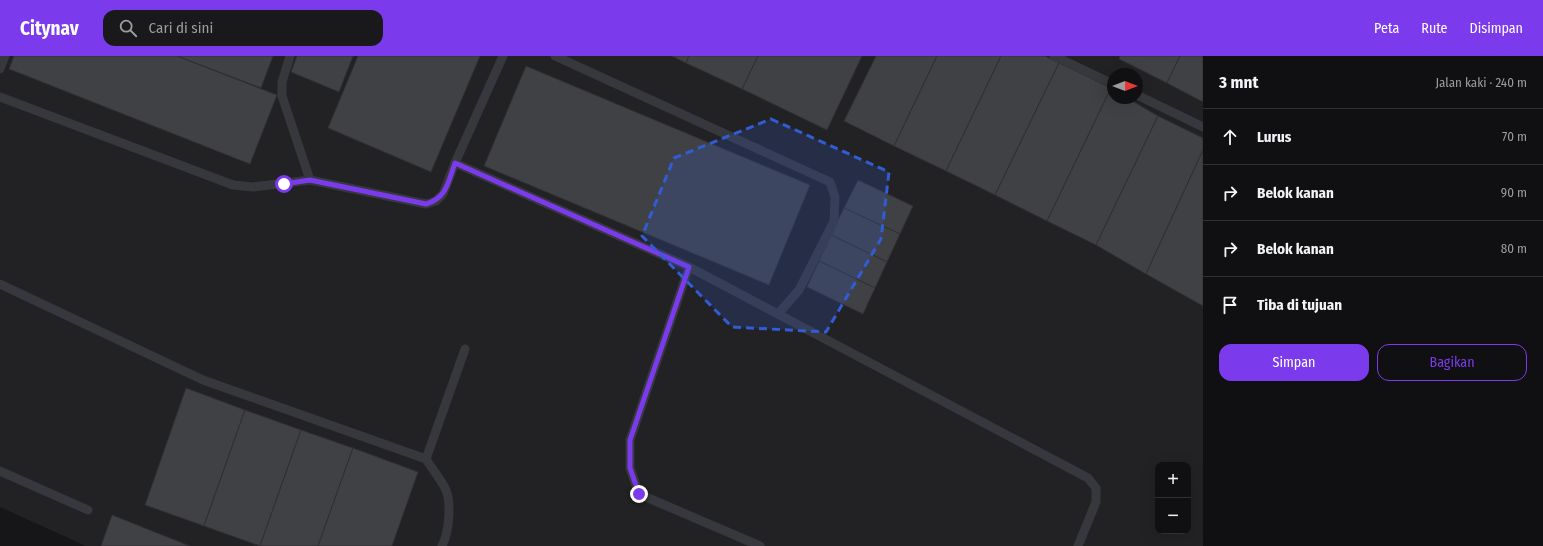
<!DOCTYPE html>
<html lang="id">
<head>
<meta charset="utf-8">
<style>
	:root { --surface:#101012; --page:#19191b; --text:#f1f3f6; --muted:#9c9d9f; --line:#303032; --accent:#7c3aed }
	body { margin:0; font-family:"Fira Sans Condensed",sans-serif; background:var(--page); color:var(--text) }
	.controls { position:absolute; right:12px; bottom:12px; display:grid; overflow:hidden; border-radius:8px; box-shadow:0 4px 16px #0002 }
	.controls button { width:36px; height:36px; display:grid; place-items:center; padding:0; border:0; border-bottom:1px solid var(--line); background:var(--surface); color:var(--text); font:20px sans-serif }
	.compass { position:absolute; left:1107px; top:12px; width:36px; height:36px; border-radius:50%; background:var(--surface); box-shadow:0 4px 16px #0002; rotate:90deg }
	.stop { position:absolute; width:12px; height:12px; margin:-9px; border:3px solid #7c3aed; border-radius:50%; background:#fff }
	.stop.end { background:#7c3aed; border-color:#fff; box-shadow:0 1px 4px #0008 }
	.list { margin:0; padding:0; list-style:none }
	h2 { display:flex; justify-content:space-between; align-items:center; height:52px; margin:0; padding:0 16px; font-size:17px }
	h2 small { font-size:13px; font-weight:400; color:var(--muted) }
	.list li { display:grid; grid-template-columns:26px 1fr auto; gap:12px; align-items:center; box-sizing:border-box; height:56px; padding:0 16px; border-top:1px solid var(--line) }
	.list b { display:block; font-size:15px; white-space:nowrap }
	.list em { font-size:13px; font-style:normal; color:var(--muted) }
	.actions { display:flex; gap:8px; padding:12px 16px }
	.actions a { flex:1; padding:9px 0; border:1px solid var(--accent); border-radius:12px; text-align:center; font-size:14px; color:var(--accent) }
	.actions .main { background:var(--accent); color:#fff }
	.icon { flex:none; width:22px; height:22px; fill:none; stroke:currentColor; stroke-width:2; stroke-linecap:round; stroke-linejoin:round }
	.map { position:relative; flex:none; width:1203px; height:490px; overflow:hidden }
	header { display:flex; align-items:center; gap:24px; box-sizing:border-box; height:56px; padding:0 20px; background:var(--accent); color:#fff }
	header strong { font-size:19px }
	nav { display:flex; gap:22px; margin-inline-start:auto; font-size:14px }
	.search { width:280px; height:36px; background:var(--page); display:flex; align-items:center; gap:10px; box-sizing:border-box; padding:0 14px; border-radius:12px; color:var(--muted); font-size:15px }
	main { display:flex }
	aside { flex:1; background:var(--surface) }
	.map>svg:first-child { display:block }
</style>
</head>
<body>
<header>
<strong>Citynav</strong>
<div class="search"><svg class="icon" aria-label="search" viewBox="0 0 24 24"><circle cx="10" cy="10" r="6"/><path d="M15 15l6 6"/></svg>Cari di sini</div>
<nav><a>Peta</a><a>Rute</a><a>Disimpan</a></nav>
</header>
<main>
<div class="map">
<svg width="1203" height="490" viewBox="0 0 1203 490">
	<rect width="100%" height="100%" fill="#161618"/>
	<!-- built -->
	<path fill="#222225" fill-rule="evenodd" d="M0,0H1203V490H86L0,451ZM1113,18H1137V42H1113ZM1158,409H1188V475H1158Z"/>
	<!-- building -->
	<g fill="#404145" stroke="#303034">
		<path d="M14,0H177L277,39L250,108L9,13Z"/>
		<path d="M177,0H273L261,32Z"/>
		<path d="M297,0H353L339,36L291,16Z"/>
		<path d="M358,0H480L431,116L328,72Z"/>
		<path d="M672,0H689L686,7Z"/>
		<path d="M689,0H758L742,33L686,7Z"/>
		<path d="M758,0H862L827,74L742,33Z"/>
		<path d="M876,0H937L894,90L844,65Z"/>
		<path d="M937,0H1001L946,115L894,90Z"/>
		<path d="M1001,0H1045L1059,7L995,139L946,115Z"/>
		<path d="M1120,0H1180L1167,27L1119,3Z"/>
		<path d="M1180,0H1203V46L1167,27Z"/>
		<path d="M1059,7L1111,32L1047,165L995,139Z"/>
		<path d="M526,10L810,129L769,229L484,110Z"/>
		<path d="M1111,32L1113,33V42H1127L1158,60L1096,189L1047,165Z"/>
		<path d="M1158,60L1203,82V94L1146,218L1096,189Z"/>
		<path d="M1203,94V250L1146,218Z"/>
		<path d="M858,124L913,150L900,178L844,152Z"/>
		<path d="M844,152L900,178L887,206L831,179Z"/>
		<path d="M831,179L887,206L875,232L819,205Z"/>
		<path d="M819,205L875,232L863,258L807,231Z"/>
		<path d="M186,332L245,354L204,470L145,449Z"/>
		<path d="M245,354L301,374L260,490L204,470Z"/>
		<path d="M301,374L353,392L318,490H260Z"/>
		<path d="M353,392L418,416L392,490H318Z"/>
		<path d="M112,459L190,490H101Z"/>
	</g>
	<g fill="none" stroke-linecap="round" stroke-linejoin="round">
		<!-- lane -->
		<g stroke="#37383d" stroke-width="9">
			<path d="M555,0L830,126L835,141L834,165L799,234L778,258"/>
			<path d="M1054,0L1113,28"/>
			<path d="M0,13L5,0"/>
			<path d="M1137,39L1203,71"/>
			<path d="M0,41L233,129L253,131L310,124L282,40V26L290,0"/>
			<path d="M455,107L689,211L1088,422L1096,432V446L1078,490"/>
			<path d="M310,124L426,148L436,145L443,138L455,107L503,0"/>
			<path d="M689,211L630,384V412L639,438L760,490"/>
			<path d="M0,228L203,324L426,403C432,413 440,422 445,432C452,445 449,477 442,490"/>
			<path d="M426,403L465,293"/>
			<path d="M0,415L88,454"/>
		</g>
	</g>
	<g fill="none" stroke-linecap="round" stroke-linejoin="round">
		<!-- route -->
		<path stroke="#7c3aed" stroke-width="5" d="M284,128L310,124L426,148C447,142 448,126 455,107L689,211L630,384V412L639,438"/>
	</g>
	<!-- marked area -->
	<path fill="#325cd3" fill-opacity="0.2" stroke="#325cd3" stroke-width="3" stroke-dasharray="8 5" stroke-linejoin="round" d="M771,63L889,116L881,183L826,276L732,271L642,180L674,102Z"/>
</svg>
<div class="controls">
<button>+</button>
<button>−</button>
</div>
<svg class="compass" viewBox="-18 -18 36 36"><path d="M0-13l5 13h-10z" fill="#e53935"/><path d="M0 13l5-13h-10z" fill="#9c9d9f"/></svg>
<div class="stop" style="left:284px;top:128px"></div>
<div class="stop end" style="left:639px;top:438px"></div>
</div>
<aside>
<h2>3 mnt<small>Jalan kaki · 240 m</small></h2>
<ul class="list">
<li><svg class="icon" aria-label="ahead" viewBox="0 0 24 24"><path d="M12 20V5M6 11l6-6 6 6"/></svg><div><b>Lurus</b></div><em>70 m</em></li>
<li><svg class="icon" aria-label="right" viewBox="0 0 24 24"><path d="M7 20v-9h11M14 6l5 5-5 5"/></svg><div><b>Belok kanan</b></div><em>90 m</em></li>
<li><svg class="icon" aria-label="right" viewBox="0 0 24 24"><path d="M7 20v-9h11M14 6l5 5-5 5"/></svg><div><b>Belok kanan</b></div><em>80 m</em></li>
<li><svg class="icon" aria-label="arrive" viewBox="0 0 24 24"><path d="M6 21V4h12l-3 4 3 4H6"/></svg><div><b>Tiba di tujuan</b></div></li>
</ul>
<div class="actions"><a class="main">Simpan</a><a>Bagikan</a></div>
</aside>
</main>
</body>
</html>
